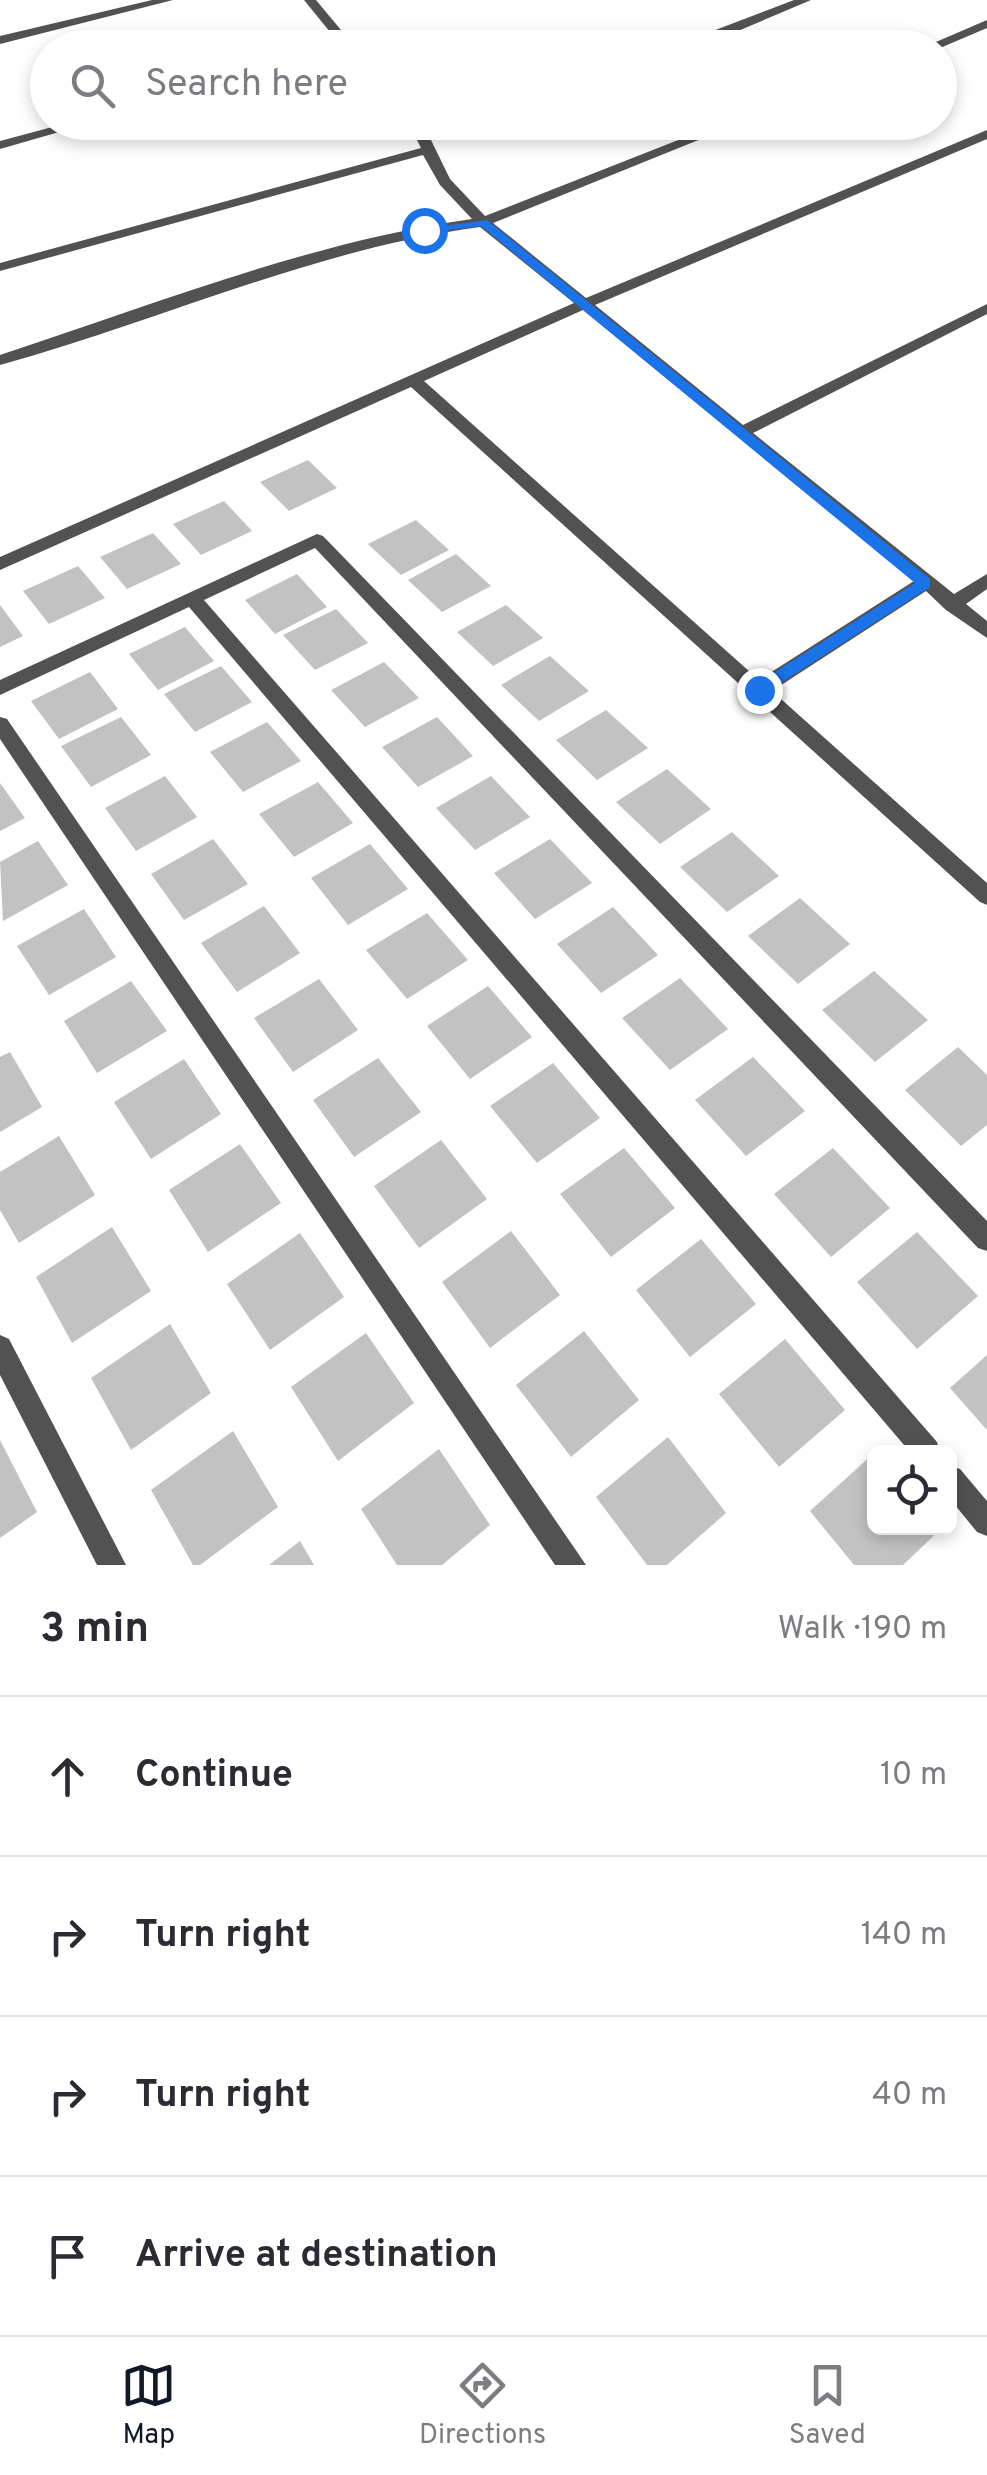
<!DOCTYPE html>
<html lang="en">
<head>
<meta charset="utf-8">
<style>
	:root { --surface:#fff; --page:#f7f7f7; --text:#2b2b33; --muted:#7c7c81; --line:#e1e1e2; --accent:#111827 }
	body { margin:0; font-family:Overpass,sans-serif; background:var(--page); color:var(--text) }
	.controls { position:absolute; right:30px; bottom:30px; display:grid; overflow:hidden; border-radius:15px; box-shadow:0 5px 15px #0003 }
	.controls button { width:90px; height:90px; display:grid; place-items:center; padding:0; border:0; border-bottom:2px solid var(--line); background:var(--surface); color:var(--text); font:50px sans-serif }
	.stop { position:absolute; width:30px; height:30px; margin:-22px; border:8px solid #1a73e8; border-radius:50%; background:#fff }
	.stop.end { background:#1a73e8; border-color:#fff; box-shadow:0 2px 10px #0008 }
	.list { margin:0; padding:0; list-style:none }
	h2 { display:flex; justify-content:space-between; align-items:center; height:130px; margin:0; padding:0 40px; font-size:42px }
	h2 small { font-size:32px; font-weight:400; color:var(--muted) }
	.list li { display:grid; grid-template-columns:65px 1fr auto; gap:30px; align-items:center; box-sizing:border-box; height:160px; padding:0 40px; border-top:2px solid var(--line) }
	.list b { display:block; font-size:38px; white-space:nowrap }
	.list em { font-size:32px; font-style:normal; color:var(--muted) }
	.icon { flex:none; width:55px; height:55px; fill:none; stroke:currentColor; stroke-width:2; stroke-linecap:round; stroke-linejoin:round }
	.map { position:relative; flex:none; width:987px; height:1565px; overflow:hidden }
	.search { position:absolute; background:var(--surface); box-shadow:0 5px 15px #0003; left:30px; right:30px; top:30px; height:110px; display:flex; align-items:center; gap:25px; box-sizing:border-box; padding:0 35px; border-radius:55px; color:var(--muted); font-size:38px }
	.sheet { height:770px; background:var(--surface) }
	nav { display:flex; justify-content:space-around; align-items:center; box-sizing:border-box; height:140px; border-top:2px solid var(--line); background:var(--surface); font-size:28px; color:var(--muted) }
	nav a { display:grid; justify-items:center; gap:5px }
	nav .on { color:var(--accent) }
	.map>svg:first-child { display:block }
</style>
</head>
<body>
<div class="map">
<svg width="987" height="1565" viewBox="0 0 987 1565">
	<rect width="100%" height="100%" fill="#fff"/>
	<!-- building -->
	<g fill="#c2c2c2">
		<path d="M308,460L337,488L289,511L260,482Z"/>
		<path d="M224,501L252,531L201,555L173,524Z"/>
		<path d="M416,520L449,550L401,575L368,544Z"/>
		<path d="M153,533L181,564L127,589L100,557Z"/>
		<path d="M456,554L491,586L442,612L408,580Z"/>
		<path d="M78,566L105,598L49,624L23,591Z"/>
		<path d="M297,574L327,607L275,634L245,600Z"/>
		<path d="M0,605L23,636L0,647Z"/>
		<path d="M506,605L543,638L493,666L457,632Z"/>
		<path d="M336,609L368,643L315,670L283,635Z"/>
		<path d="M185,627L214,661L158,690L129,654Z"/>
		<path d="M550,656L589,691L539,721L501,685Z"/>
		<path d="M384,662L419,698L365,727L331,690Z"/>
		<path d="M221,666L252,702L195,732L164,694Z"/>
		<path d="M90,672L118,709L59,739L31,701Z"/>
		<path d="M606,710L648,748L597,780L556,740Z"/>
		<path d="M121,717L151,755L91,787L61,746Z"/>
		<path d="M437,717L473,756L418,787L382,747Z"/>
		<path d="M267,722L301,761L243,792L210,752Z"/>
		<path d="M667,769L711,809L660,844L616,802Z"/>
		<path d="M165,776L197,817L136,851L105,808Z"/>
		<path d="M491,776L530,817L475,850L436,808Z"/>
		<path d="M318,782L353,823L294,857L259,814Z"/>
		<path d="M0,783L25,818L0,831Z"/>
		<path d="M732,832L779,876L727,912L680,867Z"/>
		<path d="M213,839L248,884L184,920L151,874Z"/>
		<path d="M550,839L592,883L535,919L494,873Z"/>
		<path d="M38,841L68,885L3,921L0,862Z"/>
		<path d="M370,844L408,889L348,925L311,878Z"/>
		<path d="M800,898L850,944L798,984L748,936Z"/>
		<path d="M264,906L300,953L237,992L201,943Z"/>
		<path d="M613,907L658,955L601,993L557,944Z"/>
		<path d="M84,909L116,957L49,995L17,946Z"/>
		<path d="M427,913L468,960L407,999L366,950Z"/>
		<path d="M874,971L928,1020L875,1062L822,1010Z"/>
		<path d="M680,978L728,1029L670,1070L622,1018Z"/>
		<path d="M319,979L358,1030L293,1072L254,1018Z"/>
		<path d="M131,981L167,1031L97,1073L64,1021Z"/>
		<path d="M488,986L532,1037L470,1079L427,1026Z"/>
		<path d="M958,1047L987,1075V1125L961,1146L905,1090Z"/>
		<path d="M10,1052L42,1107L0,1132V1057Z"/>
		<path d="M753,1057L805,1111L746,1156L695,1100Z"/>
		<path d="M378,1058L421,1112L354,1157L313,1100Z"/>
		<path d="M184,1059L221,1114L151,1159L114,1102Z"/>
		<path d="M553,1063L600,1118L537,1163L490,1106Z"/>
		<path d="M59,1136L95,1195L19,1243L0,1210V1172Z"/>
		<path d="M441,1140L487,1199L419,1248L374,1186Z"/>
		<path d="M240,1144L281,1203L208,1252L169,1190Z"/>
		<path d="M624,1148L675,1208L611,1257L560,1194Z"/>
		<path d="M833,1148L890,1208L831,1257L774,1194Z"/>
		<path d="M112,1227L151,1291L72,1343L36,1277Z"/>
		<path d="M511,1231L560,1295L490,1348L442,1282Z"/>
		<path d="M917,1232L978,1296L917,1349L857,1282Z"/>
		<path d="M300,1233L344,1297L270,1350L227,1284Z"/>
		<path d="M701,1239L756,1304L690,1357L636,1290Z"/>
		<path d="M170,1324L211,1393L131,1450L91,1378Z"/>
		<path d="M584,1331L639,1400L571,1457L516,1385Z"/>
		<path d="M366,1333L414,1403L338,1461L291,1387Z"/>
		<path d="M785,1339L845,1410L779,1467L719,1394Z"/>
		<path d="M987,1355V1430L950,1388Z"/>
		<path d="M233,1431L278,1507L200,1565H193L151,1490Z"/>
		<path d="M668,1437L726,1513L667,1565H647L596,1497Z"/>
		<path d="M0,1440L37,1512L0,1538Z"/>
		<path d="M439,1449L490,1525L442,1565H397L361,1509Z"/>
		<path d="M874,1453V1528H942L903,1565H854L810,1511Z"/>
		<path d="M300,1541L314,1565H269Z"/>
	</g>
	<g fill="none" stroke-linecap="round" stroke-linejoin="round">
		<!-- street -->
		<g fill="#525252" fill-rule="evenodd">
			<path d="M152,0H173L0,44V36Z"/>
			<path d="M304,0H316L356,48H343Z"/>
			<path d="M794,0H811L712,42L692,48H668Z"/>
			<path d="M987,20V28L940,48H922Z"/>
			<path d="M71,122H94L0,149V141Z"/>
			<path d="M408,122H421L427,132L447,122H465L431,140L450,179L485,216L724,122H743L493,223L586,298L987,130V139L595,305L743,425L987,304V314L753,433L954,594L987,574V589L966,604L987,621V638L946,610L926,591L772,691L987,883V905L980,902L411,387L0,570V557L574,303L480,227C314,249 161,321 0,365V355C152,305 313,241 472,219L440,185L423,155L0,271V263L421,148ZM583,310L914,581L759,680L424,381Z"/>
			<path d="M317,534L323,536L987,1221V1251L978,1248L315,548L204,600L937,1442L940,1452H910L189,607L0,695V680Z"/>
			<path d="M0,717L7,719L586,1565H555L0,739Z"/>
			<path d="M0,1335L9,1339L126,1565H97L0,1375Z"/>
			<path d="M950,1465L960,1469L987,1501V1536L977,1532L950,1499Z"/>
		</g>
	</g>
	<!-- route -->
	<path fill="#1a73e8" d="M487,220L930,579V587L764,694H753V686L915,583L481,226L424,233L418,230Z"/>
</svg>
<div class="controls">
<button><svg class="icon" aria-label="locate" viewBox="0 0 24 24"><circle cx="12" cy="12" r="6"/><path d="M12 2v4M12 18v4M2 12h4M18 12h4"/></svg></button>
</div>
<div class="stop" style="left:424px;top:230px"></div>
<div class="stop end" style="left:759px;top:690px"></div>
<div class="search"><svg class="icon" aria-label="search" viewBox="0 0 24 24"><circle cx="10" cy="10" r="6"/><path d="M15 15l6 6"/></svg>Search here</div>
</div>
<section class="sheet">
<h2>3 min<small>Walk · 190 m</small></h2>
<ul class="list">
<li><svg class="icon" aria-label="ahead" viewBox="0 0 24 24"><path d="M12 20V5M6 11l6-6 6 6"/></svg><div><b>Continue</b></div><em>10 m</em></li>
<li><svg class="icon" aria-label="right" viewBox="0 0 24 24"><path d="M7 20v-9h11M14 6l5 5-5 5"/></svg><div><b>Turn right</b></div><em>140 m</em></li>
<li><svg class="icon" aria-label="right" viewBox="0 0 24 24"><path d="M7 20v-9h11M14 6l5 5-5 5"/></svg><div><b>Turn right</b></div><em>40 m</em></li>
<li><svg class="icon" aria-label="arrive" viewBox="0 0 24 24"><path d="M6 21V4h12l-3 4 3 4H6"/></svg><div><b>Arrive at destination</b></div></li>
</ul>
</section>
<nav>
<a class="on"><svg class="icon" aria-label="map" viewBox="0 0 24 24"><path d="M3 6l6-2 6 2 6-2v14l-6 2-6-2-6 2zM9 4v14M15 6v14"/></svg>Map</a>
<a><svg class="icon" aria-label="directions" viewBox="0 0 24 24"><path d="M12 3l9 9-9 9-9-9zM9 14v-3h6M13 9l2 2-2 2"/></svg>Directions</a>
<a><svg class="icon" aria-label="saved" viewBox="0 0 24 24"><path d="M7 4h10v16l-5-4-5 4z"/></svg>Saved</a>
</nav>
</body>
</html>
